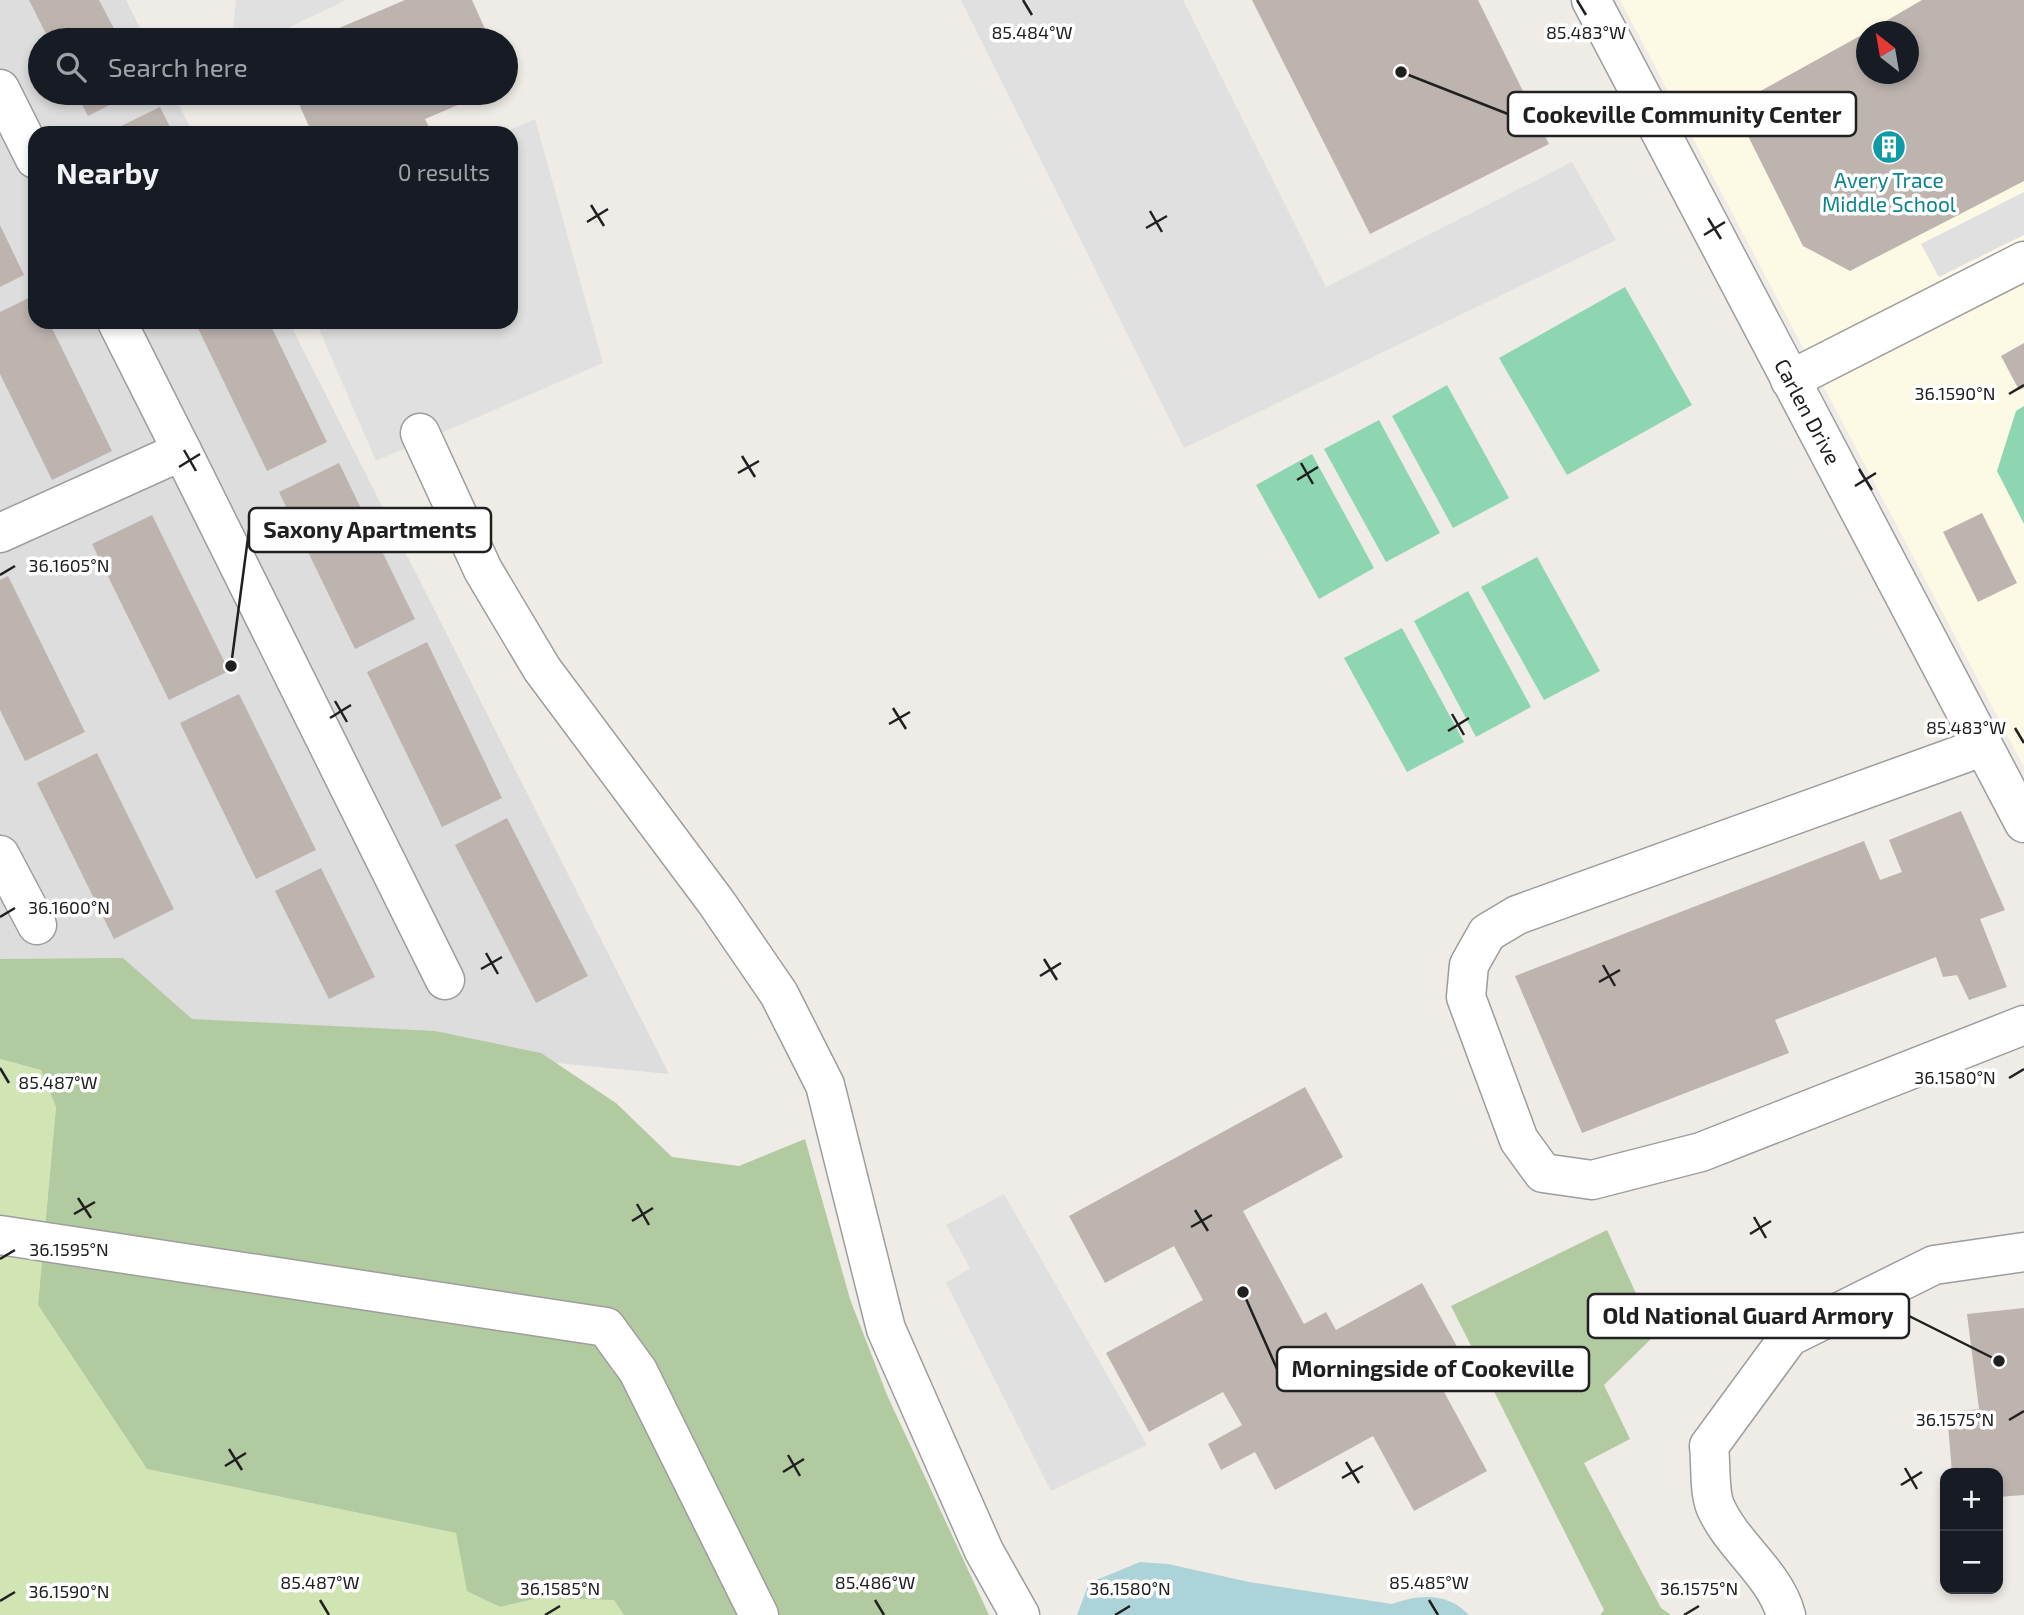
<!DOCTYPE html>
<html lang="en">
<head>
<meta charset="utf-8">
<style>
	:root { --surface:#171b24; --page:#20242c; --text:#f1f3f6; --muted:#9ea1a6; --line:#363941 }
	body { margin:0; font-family:"Exo 2",sans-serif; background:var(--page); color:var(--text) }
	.controls { position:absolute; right:21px; bottom:21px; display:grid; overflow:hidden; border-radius:14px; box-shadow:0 4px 10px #0003 }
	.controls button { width:63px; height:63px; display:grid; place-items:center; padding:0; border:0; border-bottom:2px solid var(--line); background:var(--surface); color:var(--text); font:35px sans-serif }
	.compass { position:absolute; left:1856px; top:21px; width:63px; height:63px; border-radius:50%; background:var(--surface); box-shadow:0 4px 10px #0003; rotate:329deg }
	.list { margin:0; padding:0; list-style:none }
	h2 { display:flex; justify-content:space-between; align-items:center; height:91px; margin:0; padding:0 28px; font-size:30px }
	h2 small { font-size:23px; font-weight:400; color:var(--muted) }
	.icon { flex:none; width:38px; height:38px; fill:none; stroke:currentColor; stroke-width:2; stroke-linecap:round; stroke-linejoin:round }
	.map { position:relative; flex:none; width:2024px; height:1615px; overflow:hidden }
	.search { position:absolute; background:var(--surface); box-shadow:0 4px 10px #0003; left:28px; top:28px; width:490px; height:77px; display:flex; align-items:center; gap:18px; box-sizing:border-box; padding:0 24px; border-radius:38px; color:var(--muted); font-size:26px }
	.panel { position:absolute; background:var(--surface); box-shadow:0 4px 10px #0003; left:28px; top:126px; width:490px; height:203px; border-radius:21px }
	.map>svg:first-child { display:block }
</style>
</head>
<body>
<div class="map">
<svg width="2024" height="1615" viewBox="0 0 2024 1615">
	<rect width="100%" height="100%" fill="#efece7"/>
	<!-- residential -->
	<path fill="#dedddd" d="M0,0H126L146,40H40V93H173L193,133H35V322H289L669,1074L0,1009Z"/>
	<!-- education -->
	<path fill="#fcf9e4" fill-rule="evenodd" d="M1620,0H2024V767ZM1867,32H1909V74H1867Z"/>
	<!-- grass -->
	<path fill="#d1e4b3" d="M0,1059L41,1070L56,1107L38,1305L147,1469L456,1533L468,1591L500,1607L538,1598L614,1600L624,1615H0Z"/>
	<!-- forest -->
	<g fill="#b1caa0">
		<path d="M123,958L192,1019L435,1031L541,1053L616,1103L672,1157L739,1166L805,1139L850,1299L887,1395L989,1615H624L614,1600L538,1598L500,1607L467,1591L456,1533L147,1469L38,1305L56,1107L41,1070L0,1059V959Z"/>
		<path d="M1607,1230L1655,1335L1604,1385L1630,1439L1584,1463L1661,1608L1671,1615H1600L1604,1610L1451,1306Z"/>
	</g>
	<!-- pitch -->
	<g fill="#8ed6b2">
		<path d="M1625,287L1692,405L1567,475L1499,358Z"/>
		<path d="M1447,385L1509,498L1453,528L1392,416Z"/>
		<path d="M2024,406V524L1997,471L2016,411Z"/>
		<path d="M1379,420L1440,533L1386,562L1324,449Z"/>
		<path d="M1312,454L1374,568L1319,599L1256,485Z"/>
		<path d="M1537,557L1600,671L1544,700L1481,587Z"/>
		<path d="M1468,591L1531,707L1476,737L1414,621Z"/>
		<path d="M1402,628L1464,742L1407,772L1344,658Z"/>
	</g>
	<!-- parking -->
	<g fill="#e0e0e0">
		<path d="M236,0H346L263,40H232Z"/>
		<path d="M961,0H1183L1326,287L1572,162L1616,240L1184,448Z"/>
		<path d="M535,119L603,363L376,461L316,322H511V133H503Z"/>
		<path d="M2024,192V235L1939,277L1921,244Z"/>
		<path d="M1004,1194L1147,1445L1051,1491L946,1283L970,1268L946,1225Z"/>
	</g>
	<!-- water -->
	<path fill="#acd3d8" d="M1140,1562L1168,1564L1249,1582L1392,1604C1419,1594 1448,1592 1469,1615H1077L1089,1583Z"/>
	<!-- building -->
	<g fill="#bdb4b0">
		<path d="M29,0H99L120,40H49Z"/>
		<path d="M405,0H472L490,40H311Z"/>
		<path d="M1252,0H1478L1549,144L1370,234Z"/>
		<path d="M1922,0H2024V181L1850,271L1803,246L1737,114L1755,94L1867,32V74H1909V32H1867Z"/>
		<path d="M76,93H133L88,116Z"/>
		<path d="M294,93H486L425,119L432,133H312Z"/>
		<path d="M160,107L173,133H107Z"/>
		<path d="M0,225L24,275L0,287Z"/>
		<path d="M35,295V322H49L112,451L52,480L0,374V312Z"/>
		<path d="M195,322H269L327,442L267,471Z"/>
		<path d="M2024,343V388L2019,390L2001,356Z"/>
		<path d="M339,463L415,619L355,649L279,492Z"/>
		<path d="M1982,513L2017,583L1978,602L1943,532Z"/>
		<path d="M152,515L229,671L169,700L92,544Z"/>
		<path d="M8,576L85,732L25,761L0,710V580Z"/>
		<path d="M427,642L502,798L442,827L367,672Z"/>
		<path d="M239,694L316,850L256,879L180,723Z"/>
		<path d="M97,753L174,909L114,939L37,783Z"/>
		<path d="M1961,811L2005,910L1980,919L2007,987L1969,1000L1957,975L1943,977L1936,957L1775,1020L1789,1053L1582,1133L1515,976L1864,841L1880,880L1902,872L1889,840Z"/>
		<path d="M507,818L588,976L536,1003L455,845Z"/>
		<path d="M321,868L375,977L329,999L275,891Z"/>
		<path d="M1305,1087L1343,1157L1243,1211L1304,1324L1326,1312L1336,1330L1422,1283L1465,1361L1436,1377L1487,1471L1414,1511L1373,1436L1275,1490L1255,1452L1221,1470L1208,1444L1242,1425L1223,1392L1149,1432L1106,1353L1203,1300L1174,1246L1105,1283L1069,1216Z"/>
		<path d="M2024,1308V1495L1998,1497V1473H1952L1947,1412L1979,1409L1967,1314Z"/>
	</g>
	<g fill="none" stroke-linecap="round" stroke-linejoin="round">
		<!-- minor casing -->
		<g stroke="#9d9d9d" stroke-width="41">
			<g id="minor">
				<path d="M1591,0L2024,823"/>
				<path d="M0,89L35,159"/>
				<path d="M1790,380L2024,261"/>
				<path d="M420,433L483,570L542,669L716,902L779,994L825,1085L886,1329L984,1551L1020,1615"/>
				<path d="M182,451L445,980"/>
				<path d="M0,533L182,451L117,322"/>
				<path d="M1982,747L1517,915L1487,933L1469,965L1466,997L1519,1140L1543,1173L1592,1180L1701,1152L2024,1025"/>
				<path d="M0,855L37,925"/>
				<path d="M0,1235L606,1327L638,1371L759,1615"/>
				<path d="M1786,1615C1774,1572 1732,1546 1715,1506C1709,1491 1711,1462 1709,1446L1789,1337L1934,1265L2024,1252"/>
			</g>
		</g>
		<!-- minor -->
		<use href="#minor" stroke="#fff" stroke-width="38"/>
	</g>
	<!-- ticks -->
	<path fill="none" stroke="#202020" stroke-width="2.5" d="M1023,0L1032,15M1577,0L1586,15M591,205L604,226M1150,211L1162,232M1708,218L1721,239M587,222L608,209M1146,228L1167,216M1704,235L1725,222M2009,394L2024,385M184,450L196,471M742,456L755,477M1301,463L1313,484M179,467L200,454M1859,469L1872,490M738,473L759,461M1297,480L1318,467M1855,486L1876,473M0,575L15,566M335,701L347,722M893,708L906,729M1452,714L1464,735M330,718L351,705M889,724L910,712M2015,728L2024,743M1448,731L1469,718M0,917L15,908M486,953L498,974M1044,959L1057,980M1603,965L1615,986M481,969L502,957M1040,976L1061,963M1599,982L1620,970M0,1068L9,1083M2009,1078L2024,1069M78,1198L91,1218M637,1204L649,1225M1195,1210L1208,1231M74,1214L95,1202M1754,1217L1766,1238M632,1221L653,1208M1191,1227L1212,1215M1750,1234L1771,1221M0,1259L15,1250M2009,1420L2024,1411M229,1449L242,1470M788,1455L800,1476M1346,1462L1359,1483M225,1466L246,1453M1905,1468L1917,1489M783,1472L804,1459M1342,1478L1363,1466M1901,1485L1922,1472M320,1600L329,1615M875,1600L884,1615M1429,1600L1438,1615M0,1601L15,1592M545,1615L560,1606M1115,1615L1130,1606M1684,1615L1699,1606"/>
	<!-- icons -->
	<defs>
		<g id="building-disc" transform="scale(1.75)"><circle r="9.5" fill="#0f9aa8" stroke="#fff"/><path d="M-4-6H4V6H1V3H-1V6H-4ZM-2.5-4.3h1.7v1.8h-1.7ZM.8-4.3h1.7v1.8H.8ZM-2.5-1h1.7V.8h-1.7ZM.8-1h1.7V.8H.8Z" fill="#fff"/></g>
	</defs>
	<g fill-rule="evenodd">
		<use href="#building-disc" x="1889" y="147"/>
	</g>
	<g text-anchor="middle" stroke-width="7" stroke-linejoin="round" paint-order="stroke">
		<!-- culture labels -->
		<g font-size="21" fill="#0d838f" stroke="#fff">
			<text x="1889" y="188">Avery Trace<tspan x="1889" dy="24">Middle School</tspan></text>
		</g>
		<!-- street labels -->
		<g font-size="21" fill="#202020" stroke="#fff">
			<text transform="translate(1807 412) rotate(62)" y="7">Carlen Drive</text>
		</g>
	</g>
	<g font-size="18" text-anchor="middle" fill="#202020" stroke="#fff" stroke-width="7" stroke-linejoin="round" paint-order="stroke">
		<text x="1032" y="39">85.484°W</text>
		<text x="1586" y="39">85.483°W</text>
		<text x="1955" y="400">36.1590°N</text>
		<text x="69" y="572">36.1605°N</text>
		<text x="1966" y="734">85.483°W</text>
		<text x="69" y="914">36.1600°N</text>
		<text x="1955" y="1084">36.1580°N</text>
		<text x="58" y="1089">85.487°W</text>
		<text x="69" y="1256">36.1595°N</text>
		<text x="1955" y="1426">36.1575°N</text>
		<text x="320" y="1589">85.487°W</text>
		<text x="875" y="1589">85.486°W</text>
		<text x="1429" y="1589">85.485°W</text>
		<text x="560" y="1595">36.1585°N</text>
		<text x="1130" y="1595">36.1580°N</text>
		<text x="1699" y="1595">36.1575°N</text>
		<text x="69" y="1598">36.1590°N</text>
	</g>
	<!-- callouts -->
	<path fill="none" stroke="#202020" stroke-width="2.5" d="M1401 72L1508 114M231 666L249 530M1999 1361L1909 1316M1243 1292L1277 1369"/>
	<g fill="#202020" stroke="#fff" stroke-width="2.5">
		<circle cx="1401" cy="72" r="7"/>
		<circle cx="231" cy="666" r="7"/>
		<circle cx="1999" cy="1361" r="7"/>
		<circle cx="1243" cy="1292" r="7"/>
	</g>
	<g fill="#fff" stroke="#202020" stroke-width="2.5">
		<rect x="1508" y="92" width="348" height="44" rx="7"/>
		<rect x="249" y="508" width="242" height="44" rx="7"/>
		<rect x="1588" y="1294" width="321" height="44" rx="7"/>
		<rect x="1277" y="1347" width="312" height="44" rx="7"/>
	</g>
	<g font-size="23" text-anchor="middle" font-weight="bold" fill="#202020">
		<text x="1682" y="123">Cookeville Community Center</text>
		<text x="370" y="538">Saxony Apartments</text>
		<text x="1748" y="1324">Old National Guard Armory</text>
		<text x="1433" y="1377">Morningside of Cookeville</text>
	</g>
</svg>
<div class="controls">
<button>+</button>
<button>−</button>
</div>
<svg class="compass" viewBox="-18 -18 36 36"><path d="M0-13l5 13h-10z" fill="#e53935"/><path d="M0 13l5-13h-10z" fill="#9ea1a6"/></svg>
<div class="search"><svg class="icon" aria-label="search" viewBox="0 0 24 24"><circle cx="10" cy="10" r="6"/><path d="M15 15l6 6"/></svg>Search here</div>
<section class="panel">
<h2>Nearby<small>0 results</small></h2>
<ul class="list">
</ul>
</section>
</div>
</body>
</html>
